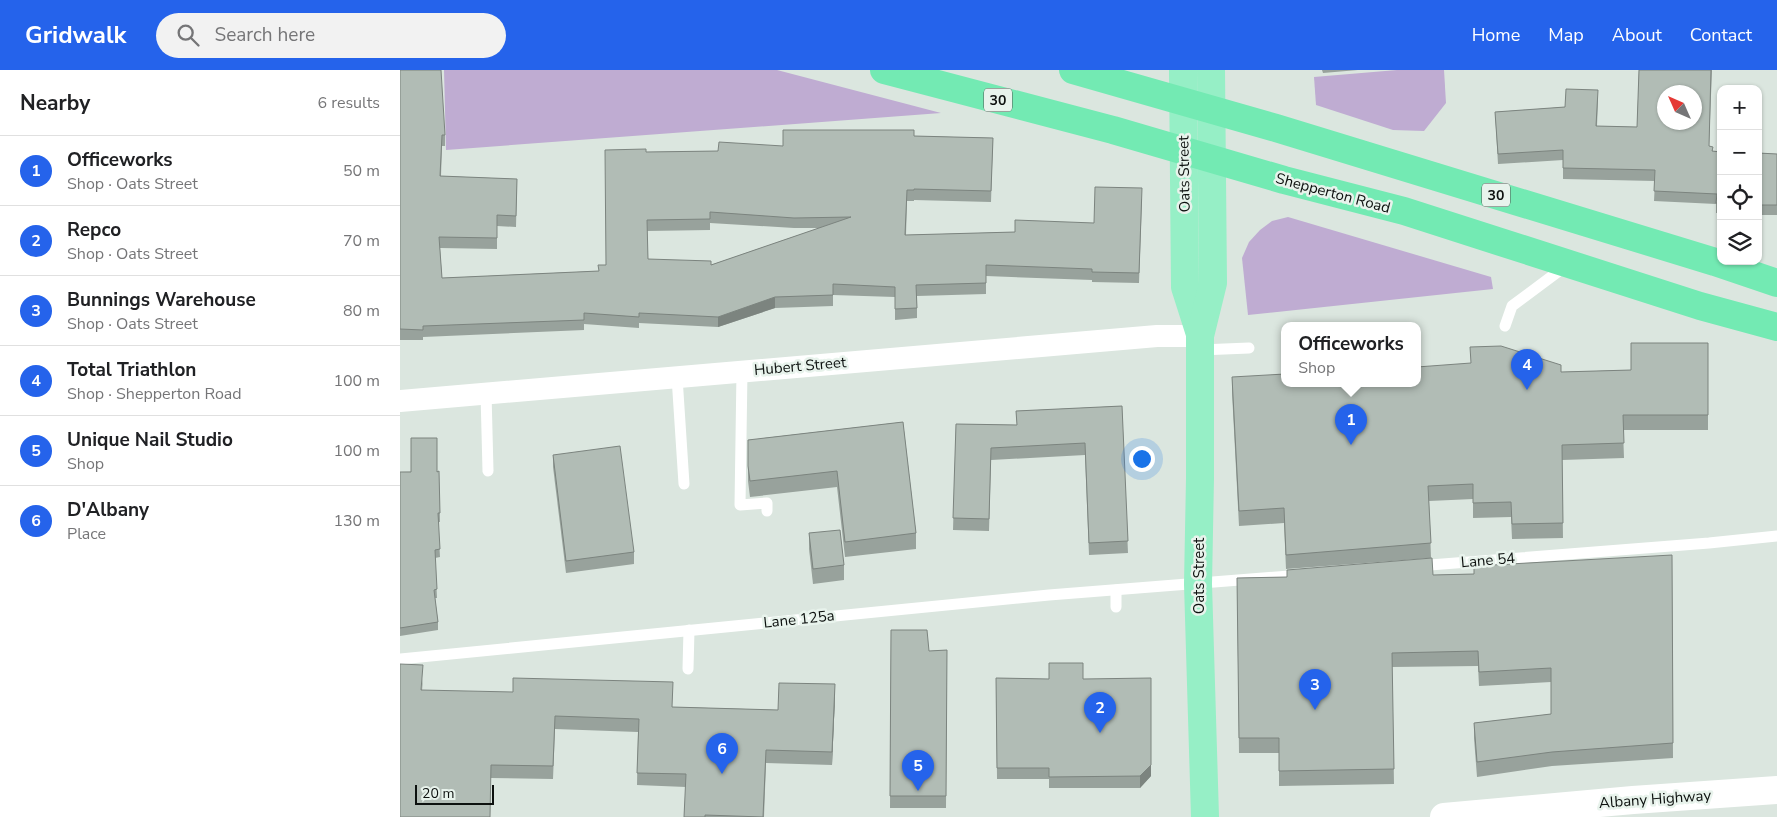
<!DOCTYPE html>
<html lang="en">
<head>
<meta charset="utf-8">
<style>
	:root { --surface:#fff; --page:#f2f2f2; --text:#202124; --muted:#757577; --line:#e0e0e0; --accent:#2563eb }
	body { margin:0; font-family:"Nunito Sans",sans-serif; background:var(--page); color:var(--text) }
	.controls { position:absolute; right:15px; top:15px; display:grid; overflow:hidden; border-radius:10px; box-shadow:0 1px 4px #0004 }
	.controls button { width:45px; height:45px; display:grid; place-items:center; padding:0; border:0; border-bottom:1px solid var(--line); background:var(--surface); color:var(--text); font:25px sans-serif }
	.compass { position:absolute; left:1257px; top:15px; width:45px; height:45px; border-radius:50%; background:var(--surface); box-shadow:0 1px 4px #0004; rotate:315deg }
	.scale { position:absolute; left:15px; bottom:12px; width:79px; box-sizing:border-box; padding-left:5px; border:2px solid #0d110f; border-top:0; font-size:14px; line-height:18px; white-space:nowrap; color:#0d110f; -webkit-text-stroke:4px #e8f3ec; paint-order:stroke }
	.you { position:absolute; left:741px; top:388px; width:18px; height:18px; margin:-12px; border:4px solid #fff; border-radius:50%; background:#1a73e8; box-shadow:0 0 0 8px #1a73e833 }
	.badge { display:grid; place-items:center; width:32px; height:32px; border-radius:50%; background:var(--accent); color:#fff; font-size:16px; font-weight:700 }
	.pin { position:absolute; translate:-50% -41px; filter:drop-shadow(0 1px 2px #0008) }
	.pin::after { content:''; position:absolute; top:26px; width:18px; height:15px; background:inherit; clip-path:polygon(0 0,100% 0,50% 100%) }
	.popup { position:absolute; left:881px; top:252px; width:140px; height:65px; box-sizing:border-box; display:grid; place-content:center; border-radius:10px; background:var(--surface); filter:drop-shadow(0 1px 4px #0005); font-size:16px; white-space:nowrap; color:var(--muted) }
	.popup b { font-size:19px; color:var(--text) }
	.popup::after { content:''; position:absolute; left:50%; top:100%; margin-left:-10px; border:10px solid transparent; border-top-color:var(--surface) }
	.list { margin:0; padding:0; list-style:none }
	h2 { display:flex; justify-content:space-between; align-items:center; height:65px; margin:0; padding:0 20px; font-size:21px }
	h2 small { font-size:16px; font-weight:400; color:var(--muted) }
	.list li { display:grid; grid-template-columns:32px 1fr auto; gap:15px; align-items:center; box-sizing:border-box; height:70px; padding:0 20px; border-top:1px solid var(--line) }
	.list b { display:block; font-size:19px; white-space:nowrap }
	.list p { margin:0; font-size:16px; white-space:nowrap; color:var(--muted) }
	.list em { font-size:16px; font-style:normal; color:var(--muted) }
	.icon { flex:none; width:28px; height:28px; fill:none; stroke:currentColor; stroke-width:2; stroke-linecap:round; stroke-linejoin:round }
	.map { position:relative; flex:none; width:1377px; height:747px; overflow:hidden }
	header { display:flex; align-items:center; gap:30px; box-sizing:border-box; height:70px; padding:0 25px; background:var(--accent); color:#fff }
	header strong { font-size:24px }
	nav { display:flex; gap:28px; margin-inline-start:auto; font-size:18px }
	.search { width:350px; height:45px; background:var(--page); display:flex; align-items:center; gap:12px; box-sizing:border-box; padding:0 18px; border-radius:28px; color:var(--muted); font-size:19px }
	main { display:flex }
	aside { flex:1; background:var(--surface) }
	.map>svg:first-child { display:block }
</style>
</head>
<body>
<header>
<strong>Gridwalk</strong>
<div class="search"><svg class="icon" aria-label="search" viewBox="0 0 24 24"><circle cx="10" cy="10" r="6"/><path d="M15 15l6 6"/></svg>Search here</div>
<nav><a>Home</a><a>Map</a><a>About</a><a>Contact</a></nav>
</header>
<main>
<aside>
<h2>Nearby<small>6 results</small></h2>
<ul class="list">
<li><span class="badge">1</span><div><b>Officeworks</b><p>Shop · Oats Street</p></div><em>50 m</em></li>
<li><span class="badge">2</span><div><b>Repco</b><p>Shop · Oats Street</p></div><em>70 m</em></li>
<li><span class="badge">3</span><div><b>Bunnings Warehouse</b><p>Shop · Oats Street</p></div><em>80 m</em></li>
<li><span class="badge">4</span><div><b>Total Triathlon</b><p>Shop · Shepperton Road</p></div><em>100 m</em></li>
<li><span class="badge">5</span><div><b>Unique Nail Studio</b><p>Shop</p></div><em>100 m</em></li>
<li><span class="badge">6</span><div><b>D'Albany</b><p>Place</p></div><em>130 m</em></li>
</ul>
</aside>
<div class="map">
<svg width="1377" height="747" viewBox="0 0 1377 747">
	<rect width="100%" height="100%" fill="#dbe6df"/>
	<!-- green -->
	<g fill="#bfacd2">
		<path d="M44,0H377L541,43L46,80Z"/>
		<path d="M997,0H1044L1046,33L1024,61L993,60L916,35L914,7Z"/>
		<path d="M888,147L1091,207L1093,219L848,245L842,188L849,172L860,160L872,151Z"/>
	</g>
	<g fill="none" stroke-linecap="round" stroke-linejoin="round">
		<!-- service -->
		<g stroke="#fff" stroke-width="11">
			<path d="M1105,256L1112,236L1167,195"/>
			<path d="M800,280L849,278"/>
			<path d="M342,301L340,435L367,433V441"/>
			<path d="M277,307L284,414"/>
			<path d="M86,323L88,401"/>
			<path d="M1017,496L1309,473L1377,466"/>
			<path d="M716,537V520"/>
			<path d="M0,589L649,525L902,505"/>
			<path d="M288,599L289,560"/>
		</g>
		<!-- minor -->
		<path stroke="#fff" stroke-width="22" d="M0,331L757,266H800"/>
		<!-- secondary -->
		<path stroke="#fff" stroke-width="28" d="M1044,747L1233,730L1377,720"/>
		<!-- primary -->
		<g stroke="#96efc6" stroke-width="28">
			<path d="M783,0L785,217L800,264"/>
			<path d="M805,747L798,514L800,408V266L813,213L811,0"/>
		</g>
		<!-- trunk -->
		<g stroke="#73eab3" stroke-width="28">
			<path d="M484,0L713,60L884,110L1004,141L1300,236L1377,257"/>
			<path d="M673,0L876,58L1315,192L1377,213"/>
		</g>
	</g>
	<!-- wall -->
	<g fill="#98a29c" fill-rule="evenodd">
		<path d="M0,0L45,65V76H42L41,106L117,109L116,157L97,156V179L40,178L42,208L199,201L206,195L246,82L318,81L514,66L593,68L591,132L514,130V131H507L506,165L615,162L694,153L742,129L739,213L692,212V210L586,206V224L517,226V248L495,250V227L433,225V236L375,238L318,257L239,253V258L184,254V260L23,267V270H0ZM310,153L394,158H419L311,195L248,189L247,161L310,160Z"/>
		<path d="M922,0H958L923,3Z"/>
		<path d="M1239,0H1312L1309,76L1313,81L1321,82V143H1316V134L1254,131L1255,111L1163,109V90L1098,94L1095,42L1165,37L1198,30L1197,56L1237,57Z"/>
		<path d="M1358,83L1377,84V145H1358Z"/>
		<path d="M1308,273V360H1223L1224,388L1162,390L1163,468L1112,469L1111,447L1073,448V429L1029,431L1031,488L886,499L884,453L839,456L832,322V307L1161,302L1231,300Z"/>
		<path d="M722,336L728,483L689,485L685,385L591,390L589,461L553,460L556,354L617,355L616,341Z"/>
		<path d="M503,352L516,463V479L445,487L437,417L350,427L348,411V370Z"/>
		<path d="M153,385L234,482V494L166,503L153,397Z"/>
		<path d="M39,401L40,452H38L40,487L35,488L37,528H35L38,552V560L0,566V402Z"/>
		<path d="M409,463L444,495V510L413,514L409,479Z"/>
		<path d="M1272,485L1273,688L1152,696L1077,707L1074,668V653L1151,644V612L1079,616L1078,596L992,597L994,714L879,716V683H839L837,508L887,507V500L1033,505L1074,504Z"/>
		<path d="M491,560L529,581L547,580L546,738H490Z"/>
		<path d="M23,608L22,621L272,637L378,640L435,627L432,695L366,693L364,747H284L286,717L237,715L238,662L155,659L153,709L91,708L0,747Z"/>
		<path d="M596,608L649,609H683L751,706L740,718H649V709H597Z"/>
	</g>
	<!-- shaded-wall -->
	<g fill="#7c847f">
		<path d="M375,227V238L318,257V247Z"/>
		<path d="M751,608V706L740,718V706Z"/>
		<path d="M435,614V627L432,695V682Z"/>
	</g>
	<!-- building -->
	<g fill="#b1bcb5" stroke="#7c847f" fill-rule="evenodd">
		<path d="M0,0H41L45,65H42L40,106L117,109L116,146L97,145V168L39,167L42,208L199,201L198,195H206L205,80L246,79V82L318,81L319,72L383,76V60H514V66L593,68L591,121L514,119V120H507L505,165L615,162V150L694,153L695,117L742,118L739,203L692,202V199L586,195V213L516,215L517,238L495,239V217L433,214V225L375,227L318,247L239,243V247L184,243V250L23,256V260L0,259ZM310,142L394,148L451,147L311,195V191L248,189L247,150L310,149Z"/>
		<path d="M1239,0H1311L1309,76L1313,77L1312,81L1321,82V133H1316L1317,124L1254,121L1255,100L1163,98V80L1098,84L1095,42L1165,37L1166,19L1198,20L1196,56L1237,57ZM1264,22H1294V52H1264Z"/>
		<path d="M1358,83L1377,84V135H1358Z"/>
		<path d="M1231,273H1308V345H1223L1224,373L1162,375L1163,453L1112,454L1111,432L1073,433V414L1028,416L1031,473L886,485L884,438L839,441L832,307L885,304V314H1017V297L1071,293L1070,277L1101,276L1161,295V302L1231,300Z"/>
		<path d="M722,336L728,471L689,473L685,373L591,378L589,449L553,448L556,354L617,355L616,341Z"/>
		<path d="M503,352L516,463L445,472L437,401L350,411L348,396V370Z"/>
		<path d="M11,368H37V402L39,401L40,443H38L40,479L35,480L37,519L34,520L38,552L0,558V402H11Z"/>
		<path d="M220,376L234,482L166,491L153,385Z"/>
		<path d="M440,460L444,495L413,499L409,463Z"/>
		<path d="M1272,485L1273,673L1152,682L1077,692L1074,653L1151,644V598L1079,602L1078,581L992,583L994,699L879,701V668H839L837,508L887,507V500L1032,488L1033,505L1074,504V496Z"/>
		<path d="M491,560H527L529,581L547,580L546,726H490Z"/>
		<path d="M649,593H683V609L751,608V695L740,706L649,707V698H597L596,608L649,609Z"/>
		<path d="M0,594L23,595L21,620L113,622V608L273,612L272,637L378,640L379,613L435,614L432,682L366,680L363,747L305,745V747H284L286,704L237,703L239,649L155,646L153,696L91,695L90,747H0Z"/>
	</g>
	<g text-anchor="middle" stroke-width="5" stroke-linejoin="round" paint-order="stroke">
		<!-- shield labels -->
		<g fill="#e8f3ec" stroke="#4f5551" stroke-width="1">
			<rect x="584" y="18.5" width="28" height="23" rx="4"/>
			<rect x="1082" y="113.5" width="28" height="23" rx="4"/>
		</g>
		<g font-size="14" font-weight="bold" fill="#0d110f">
			<text x="598" y="35">30</text>
			<text x="1096" y="130">30</text>
		</g>
		<!-- street labels -->
		<g font-size="15" fill="#0d110f" stroke="#e8f3ec">
			<text transform="translate(784 104) rotate(-91)" y="5">Oats Street</text>
			<text transform="translate(933 123) rotate(15)" y="5">Shepperton Road</text>
			<text transform="translate(400 296) rotate(-5)" y="5">Hubert Street</text>
			<text transform="translate(1088 490) rotate(-5)" y="5">Lane 54</text>
			<text transform="translate(799 506) rotate(-90)" y="5">Oats Street</text>
			<text transform="translate(399 549) rotate(-6)" y="5">Lane 125a</text>
			<text transform="translate(1255 729) rotate(-4)" y="5">Albany Highway</text>
		</g>
	</g>
</svg>
<div class="controls">
<button>+</button>
<button>−</button>
<button><svg class="icon" aria-label="locate" viewBox="0 0 24 24"><circle cx="12" cy="12" r="6"/><path d="M12 2v4M12 18v4M2 12h4M18 12h4"/></svg></button>
<button><svg class="icon" aria-label="layers" viewBox="0 0 24 24"><path d="M12 4l9 5-9 5-9-5zM3 14l9 5 9-5"/></svg></button>
</div>
<svg class="compass" viewBox="-18 -18 36 36"><path d="M0-13l5 13h-10z" fill="#e53935"/><path d="M0 13l5-13h-10z" fill="#757577"/></svg>
<div class="scale">20 m</div>
<div class="you"></div>
<div class="pin badge" style="left:951px;top:375px">1</div>
<div class="popup"><b>Officeworks</b>Shop</div>
<div class="pin badge" style="left:700px;top:663px">2</div>
<div class="pin badge" style="left:915px;top:640px">3</div>
<div class="pin badge" style="left:1127px;top:320px">4</div>
<div class="pin badge" style="left:518px;top:721px">5</div>
<div class="pin badge" style="left:322px;top:704px">6</div>
</div>
</main>
</body>
</html>
